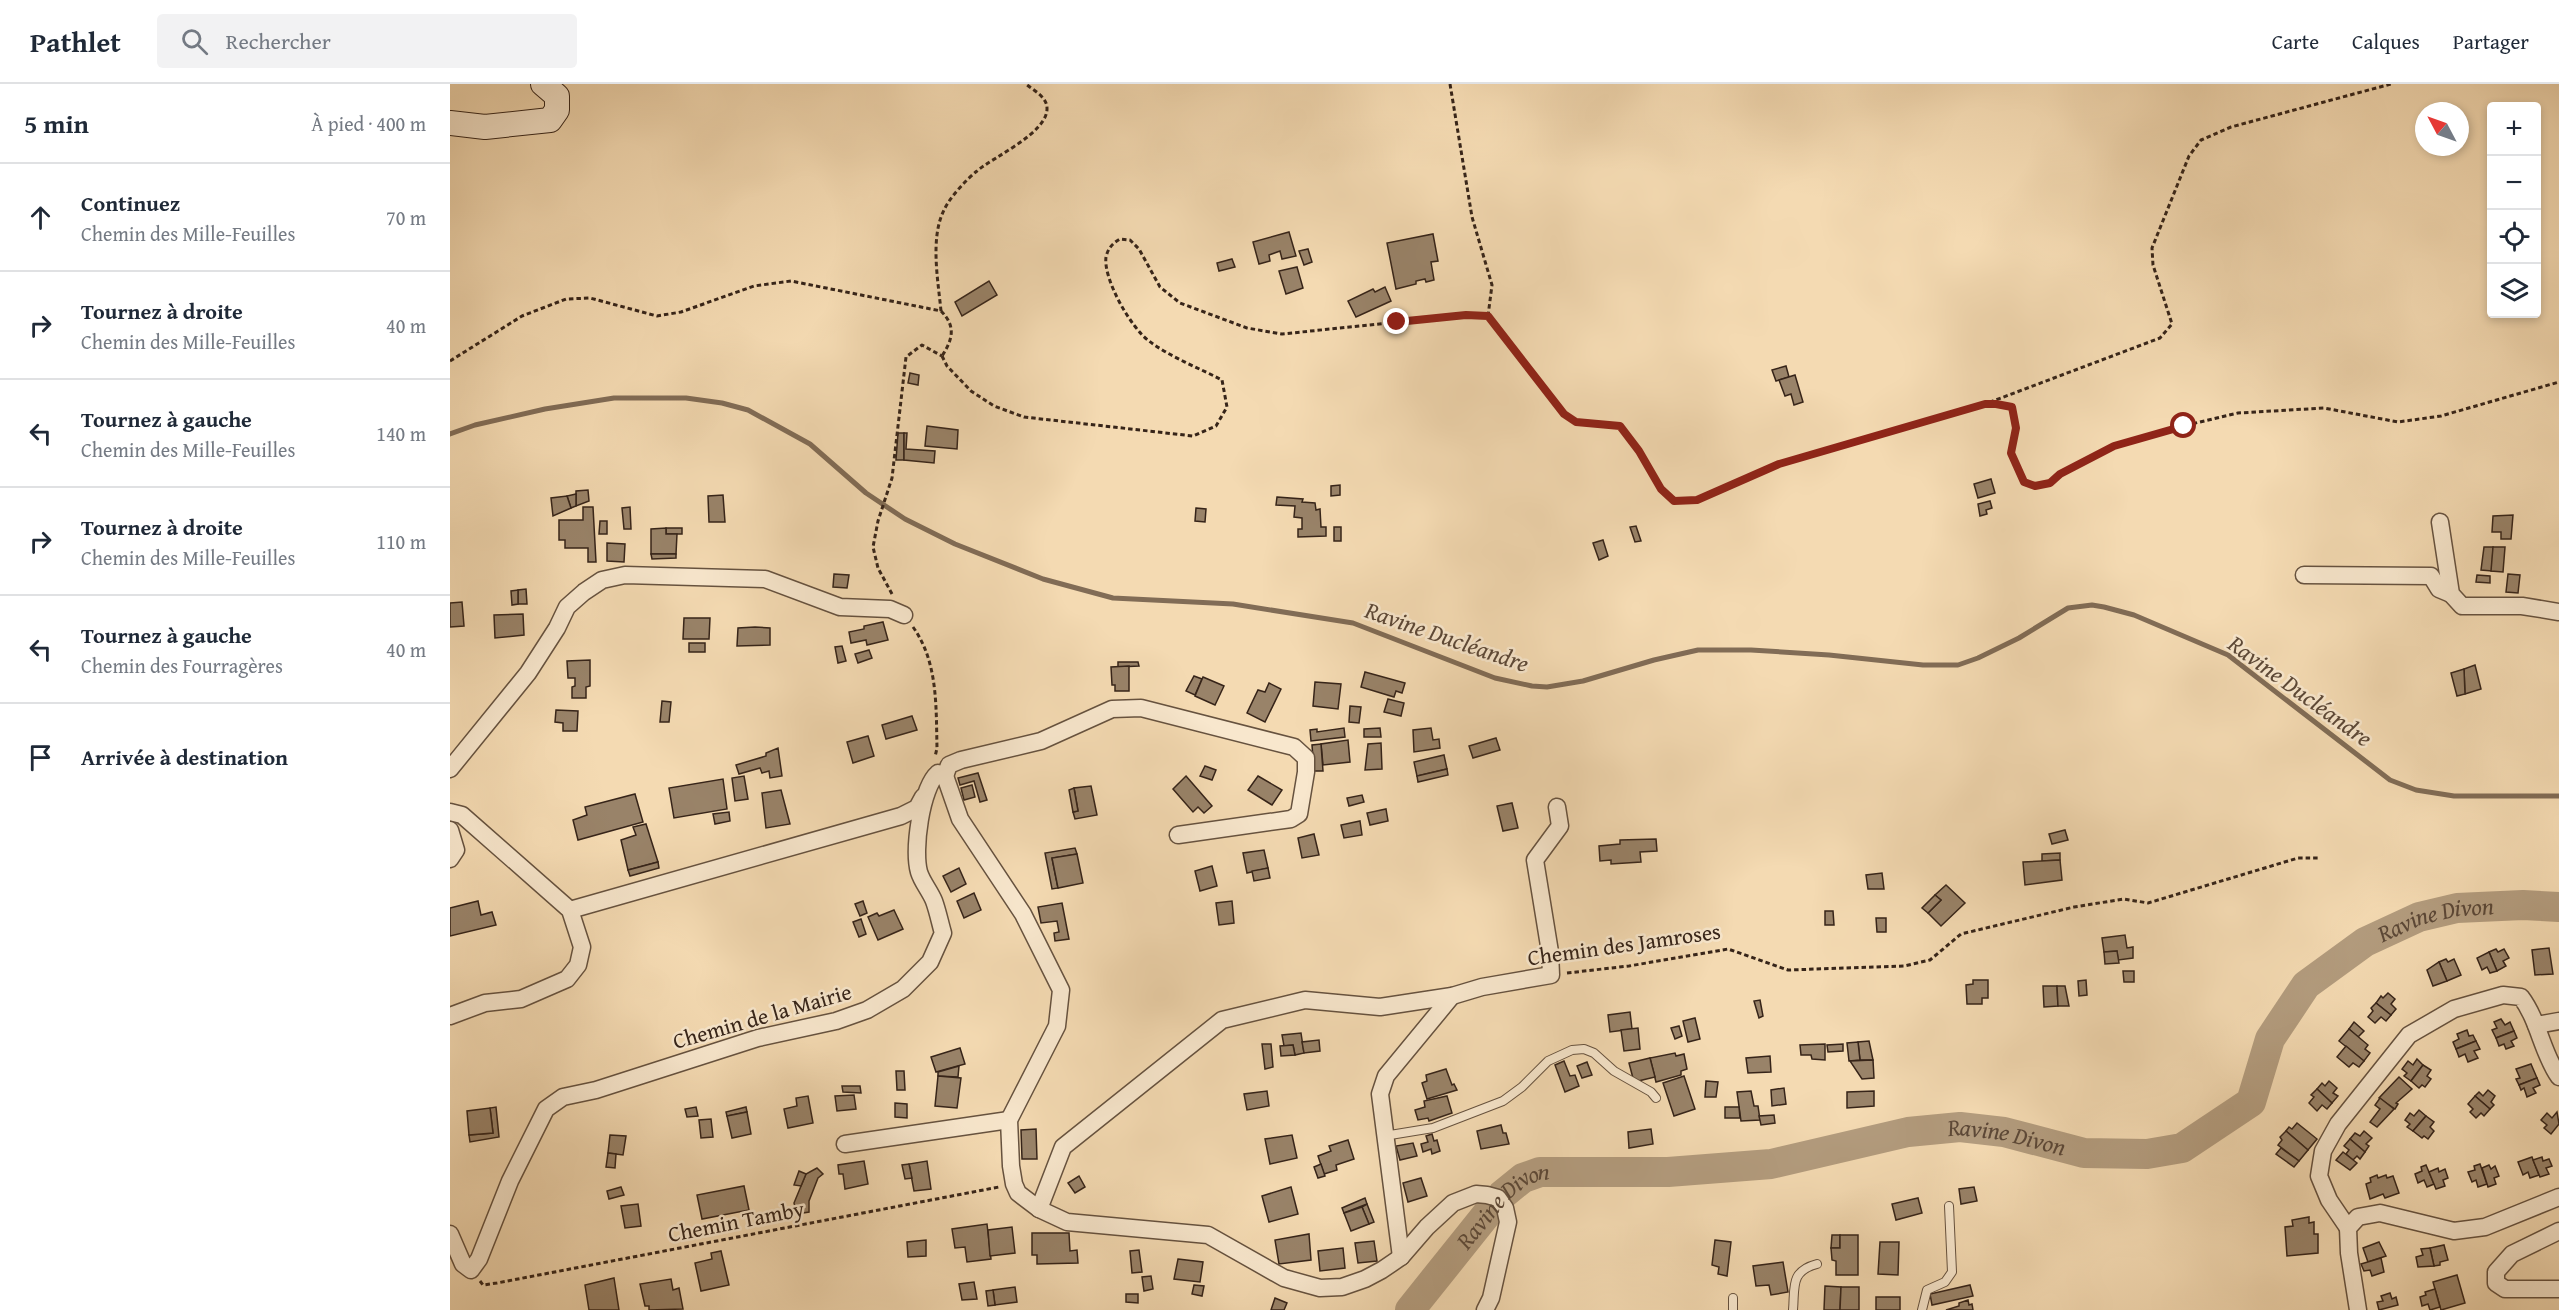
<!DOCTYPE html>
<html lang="fr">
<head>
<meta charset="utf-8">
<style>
	:root { --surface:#fff; --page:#f2f2f3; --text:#1f2937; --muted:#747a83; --line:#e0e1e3 }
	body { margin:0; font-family:"Gentium Book Plus",serif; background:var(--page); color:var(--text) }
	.controls { position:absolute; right:18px; top:18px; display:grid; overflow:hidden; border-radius:6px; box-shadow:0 3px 9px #0003 }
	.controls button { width:54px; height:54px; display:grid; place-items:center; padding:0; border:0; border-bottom:2px solid var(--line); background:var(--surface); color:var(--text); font:30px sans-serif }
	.compass { position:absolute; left:1965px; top:18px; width:54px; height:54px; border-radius:50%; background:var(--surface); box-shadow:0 3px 9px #0003; rotate:311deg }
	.stop { position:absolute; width:18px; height:18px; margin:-14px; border:4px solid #8f2418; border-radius:50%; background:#fff }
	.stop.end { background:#8f2418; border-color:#fff; box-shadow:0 2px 6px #0008 }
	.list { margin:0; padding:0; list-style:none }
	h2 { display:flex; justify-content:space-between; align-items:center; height:78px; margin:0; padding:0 24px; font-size:26px }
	h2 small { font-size:20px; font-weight:400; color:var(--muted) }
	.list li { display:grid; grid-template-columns:39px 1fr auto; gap:18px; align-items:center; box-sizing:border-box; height:108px; padding:0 24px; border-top:2px solid var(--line) }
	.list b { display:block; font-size:22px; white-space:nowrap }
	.list p { margin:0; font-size:20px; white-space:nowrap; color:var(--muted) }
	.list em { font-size:20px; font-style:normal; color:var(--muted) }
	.icon { flex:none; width:33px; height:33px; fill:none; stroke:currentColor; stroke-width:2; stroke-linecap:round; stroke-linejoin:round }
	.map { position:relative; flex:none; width:2109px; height:1226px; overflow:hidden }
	header { display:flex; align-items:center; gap:36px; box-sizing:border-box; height:84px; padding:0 30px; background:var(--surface); border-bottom:2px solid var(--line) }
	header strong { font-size:28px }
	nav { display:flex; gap:33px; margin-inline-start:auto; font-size:21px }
	.search { width:420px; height:54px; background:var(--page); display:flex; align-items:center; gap:15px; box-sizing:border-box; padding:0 21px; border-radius:6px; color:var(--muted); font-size:22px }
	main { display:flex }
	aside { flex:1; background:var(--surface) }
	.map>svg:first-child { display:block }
</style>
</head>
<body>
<header>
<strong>Pathlet</strong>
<div class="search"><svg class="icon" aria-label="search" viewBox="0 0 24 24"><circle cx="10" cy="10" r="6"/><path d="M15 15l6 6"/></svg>Rechercher</div>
<nav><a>Carte</a><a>Calques</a><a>Partager</a></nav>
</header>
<main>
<aside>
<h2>5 min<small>À pied · 400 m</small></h2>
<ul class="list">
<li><svg class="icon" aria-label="ahead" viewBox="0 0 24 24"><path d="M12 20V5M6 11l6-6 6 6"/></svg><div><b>Continuez</b><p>Chemin des Mille-Feuilles</p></div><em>70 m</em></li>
<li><svg class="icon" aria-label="right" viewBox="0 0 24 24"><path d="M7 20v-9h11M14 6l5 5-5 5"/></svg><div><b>Tournez à droite</b><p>Chemin des Mille-Feuilles</p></div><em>40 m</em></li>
<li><svg class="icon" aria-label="left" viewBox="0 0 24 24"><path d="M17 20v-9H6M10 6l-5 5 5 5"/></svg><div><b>Tournez à gauche</b><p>Chemin des Mille-Feuilles</p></div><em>140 m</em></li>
<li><svg class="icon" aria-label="right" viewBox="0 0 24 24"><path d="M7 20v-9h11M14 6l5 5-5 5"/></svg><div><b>Tournez à droite</b><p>Chemin des Mille-Feuilles</p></div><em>110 m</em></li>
<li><svg class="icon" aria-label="left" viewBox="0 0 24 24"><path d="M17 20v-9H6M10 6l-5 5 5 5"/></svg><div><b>Tournez à gauche</b><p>Chemin des Fourragères</p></div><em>40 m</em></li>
<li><svg class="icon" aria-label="arrive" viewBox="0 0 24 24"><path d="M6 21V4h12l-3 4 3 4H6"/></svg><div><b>Arrivée à destination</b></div></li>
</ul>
</aside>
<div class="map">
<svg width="2109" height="1226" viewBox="0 0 2109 1226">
	<rect width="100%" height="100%" fill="#f4dab2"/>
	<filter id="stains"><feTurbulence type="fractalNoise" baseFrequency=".00333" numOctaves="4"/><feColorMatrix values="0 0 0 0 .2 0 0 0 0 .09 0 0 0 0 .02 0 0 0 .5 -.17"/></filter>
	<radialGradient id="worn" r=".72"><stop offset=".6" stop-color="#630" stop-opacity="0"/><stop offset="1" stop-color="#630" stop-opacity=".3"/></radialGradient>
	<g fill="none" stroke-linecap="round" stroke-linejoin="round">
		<!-- stream -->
		<path stroke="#816c56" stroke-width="5" d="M0,350L25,341L95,325L164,314H236L272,319L298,326L360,360L416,409L455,435L505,460L593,495L663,514L783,520L903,539L1045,594L1082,602L1097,603L1133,597L1204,576L1248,566H1301L1379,571L1473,581H1508L1528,574L1569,554L1618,524L1642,521L1654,523L1684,531L1778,571L1940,696L1966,706L2004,712H2109"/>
		<!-- river -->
		<path stroke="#b39c7e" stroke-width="30" id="s1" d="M960,1226L1052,1111L1073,1094L1090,1088H1218L1321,1080L1458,1048L1510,1043L1554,1048L1634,1069L1697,1070L1732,1064L1801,1018L1820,955L1856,901L1915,858L1969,833L2007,824L2073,821L2109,823"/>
	</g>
	<!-- building -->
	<g fill="#998369" stroke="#362419" stroke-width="1.5">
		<path d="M839,148L846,172L832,175L830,167L819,171L820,177L809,180L803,158Z"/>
		<path d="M983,150L988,177L981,178L984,196L976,198L975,195L966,197V200L946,205L937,159Z"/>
		<path d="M858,165L862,178L854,181L849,167Z"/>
		<path d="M782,175L785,183L769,187L767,179Z"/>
		<path d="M847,183L853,204L836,210L829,187Z"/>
		<path d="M539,197L547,211L512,232L505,218Z"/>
		<path d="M935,203L941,217L906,233L898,217L923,205L925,208Z"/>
		<path d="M1336,282L1339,293L1326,297L1322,286Z"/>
		<path d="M460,289L469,291L468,301L458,299Z"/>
		<path d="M1345,291L1353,318L1344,321L1341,310L1335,312L1329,296Z"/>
		<path d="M477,342L508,346L507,365L475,362Z"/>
		<path d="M448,349H454V376H446Z"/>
		<path d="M454,349H457L456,365L485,367L484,379L454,376Z"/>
		<path d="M1541,395L1545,409L1528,414L1524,400Z"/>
		<path d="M890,401V411L881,412V402Z"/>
		<path d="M138,406L139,417L126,422V407Z"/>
		<path d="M126,410V422L121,424L117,412Z"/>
		<path d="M273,411L275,438H259L258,412Z"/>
		<path d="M117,412L121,424L103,432L101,414Z"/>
		<path d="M827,413L853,415L852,418L865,419L866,426L870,425L871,443H876V452L848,453V445H852V434L844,433L845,422L826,421Z"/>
		<path d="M1540,417L1542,424L1536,426L1537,430L1530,432L1528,420Z"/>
		<path d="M133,423H143L146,478H138V464H115V456H109V436H133Z"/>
		<path d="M180,423L181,445H174L172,424Z"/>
		<path d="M746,424L756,425L755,438L745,437Z"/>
		<path d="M2063,431L2061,455H2051V448H2042L2043,432Z"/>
		<path d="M150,437H157V450H149Z"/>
		<path d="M1186,442L1191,457L1185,458L1180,443Z"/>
		<rect x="884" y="443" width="7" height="14"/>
		<rect x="216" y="444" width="16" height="6"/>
		<path d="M216,444V450H227L226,470H201V445Z"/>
		<path d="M1153,456L1158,472L1149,476L1143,459Z"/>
		<path d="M157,459L175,460L174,478L157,477Z"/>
		<path d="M2034,463H2043L2042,487L2031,486Z"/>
		<path d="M2043,463H2055L2053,488L2041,487Z"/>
		<path d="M201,470H226V474L202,475Z"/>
		<path d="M384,490L399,491L397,504L383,503Z"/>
		<path d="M2058,490L2070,491L2068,509L2056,508Z"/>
		<path d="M2027,491L2040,492V499L2026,498Z"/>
		<path d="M76,505L77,520H68V506Z"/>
		<path d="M68,506V520L62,521L61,507Z"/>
		<path d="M12,518L14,542L0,543V519Z"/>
		<path d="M73,530L74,551L45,554L44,531Z"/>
		<path d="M234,534H260L259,555H233Z"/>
		<path d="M433,538L438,556L417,561L416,556L401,559L399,548L414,545V542Z"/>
		<path d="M305,543L320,544V561L287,562L288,544Z"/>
		<rect x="239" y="559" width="16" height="9"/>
		<path d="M392,562L396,577L388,579L385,563Z"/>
		<path d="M419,566L422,574L408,579L405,570Z"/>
		<path d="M140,576V602L136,603V614H122V603L125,602V594H118L117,577Z"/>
		<path d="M668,578H688L689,582L668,583Z"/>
		<path d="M2025,581L2031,605L2015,610L2014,585Z"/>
		<path d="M679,582V607H665V601H662L661,583Z"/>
		<path d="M2014,585L2015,610L2007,612L2001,589Z"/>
		<path d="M915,588L955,599L952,609L946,607L944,613L911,603Z"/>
		<path d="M744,592L752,595L745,611L736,607Z"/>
		<path d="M753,593L774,602L765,621L745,612Z"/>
		<path d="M865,598L891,600L888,625L863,622Z"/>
		<path d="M819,599L831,605L815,638L797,629L808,606L815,608Z"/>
		<path d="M938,615L954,619L951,632L934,628Z"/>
		<path d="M212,617L221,618L219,638H210Z"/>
		<path d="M900,622L911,623L909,639L899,638Z"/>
		<path d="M106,626L128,627L127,647H113V639L105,638Z"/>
		<path d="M462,632L467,646L436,655L432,641Z"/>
		<path d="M894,644L895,653L861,657L860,646L867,645V648Z"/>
		<path d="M930,644L931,653H914V645Z"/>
		<path d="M981,644L983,656L989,655L990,664L964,668L963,646Z"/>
		<path d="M418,652L424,672L403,679L397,658Z"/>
		<path d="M1046,654L1050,666L1023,674L1019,662Z"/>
		<path d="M898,656L900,678L873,681L871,660Z"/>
		<path d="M931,659L932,685L915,686L918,660Z"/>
		<path d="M871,660L873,687H864L862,661Z"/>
		<path d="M328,664L332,692L320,694L319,687L312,689L310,684L289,690L286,681L316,672V669Z"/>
		<path d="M994,671L997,685L967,692L964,678Z"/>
		<path d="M755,682L766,686L762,696L750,692Z"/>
		<path d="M997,685L998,691L968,698L967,692Z"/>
		<path d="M528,689L537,716L530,718L524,697L510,701L508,694Z"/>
		<path d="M294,692L298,715L285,717L282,694Z"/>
		<path d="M736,692L762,722L754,729L748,723L743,728L723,705Z"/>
		<path d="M808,692L832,706L822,721L798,706Z"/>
		<path d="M273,695L277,725L224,734L219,704Z"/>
		<path d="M522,701L525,713L514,716L511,704Z"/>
		<path d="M641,702L647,731L625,735L623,728L628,727L624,704Z"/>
		<path d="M624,704L628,727L623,728L619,706Z"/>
		<path d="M331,706L340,740L316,744L312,709Z"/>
		<path d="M185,710L193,738L128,756L123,736L137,731L135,723Z"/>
		<path d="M912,711L914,718L899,722L897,714Z"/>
		<path d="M1062,719L1068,744L1053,747L1047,722Z"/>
		<path d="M936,725L938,737L920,741L917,729Z"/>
		<path d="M279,728L280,737L265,740L263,730Z"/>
		<path d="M910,737L912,751L894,754L891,741Z"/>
		<path d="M196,740L208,778L178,786L171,756L186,751L183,743Z"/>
		<path d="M1615,746L1618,756L1602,760L1599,750Z"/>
		<path d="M864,750L869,771L852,774L848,754Z"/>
		<path d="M1206,755L1207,767L1190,768L1191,778L1161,780V776L1150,777L1149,762L1170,760V756Z"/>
		<path d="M625,764L627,770L602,774L608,804L602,805L595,769Z"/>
		<path d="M814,766L818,784L797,789L793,769Z"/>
		<path d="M1610,769V776L1592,777V770Z"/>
		<path d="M627,770L633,799L608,804L602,774Z"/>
		<path d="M1610,776L1612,796L1575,801L1573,778Z"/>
		<path d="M208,778L209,784L180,792L178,786Z"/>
		<path d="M762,782L767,802L750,807L745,787Z"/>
		<path d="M509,784L516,800L501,808L493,792Z"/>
		<path d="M818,784L820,794L804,797L802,787Z"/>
		<path d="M1432,789L1434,805H1418L1416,791Z"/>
		<path d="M1496,801L1515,819L1491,842L1478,829L1491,816L1485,811Z"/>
		<path d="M524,809L531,826L514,834L507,817Z"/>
		<path d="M1485,811L1491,816L1478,829L1472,824Z"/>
		<path d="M28,817L31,831L42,828L46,841L0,852V824Z"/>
		<path d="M413,817L417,829L410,832L405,820Z"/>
		<path d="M782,817L784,839L769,841L766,819Z"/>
		<path d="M612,819L619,855L605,857L604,849L609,848L607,837L591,839L588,823Z"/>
		<path d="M444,826L453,845L428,856L418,833L427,829L429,832Z"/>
		<path d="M1375,827H1383L1384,841H1375Z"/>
		<path d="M1426,834H1436V848H1427Z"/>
		<path d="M411,835L416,850L409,853L403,838Z"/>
		<path d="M1675,851L1677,864L1683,863V874L1668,876L1667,867L1654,868L1652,854Z"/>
		<path d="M2099,864L2103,890L2085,891L2082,866Z"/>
		<path d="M2046,865L2048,868L2054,865L2059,874L2053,877L2056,882L2047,887L2039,868Z"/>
		<path d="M1667,867L1669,879L1655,880L1654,868Z"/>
		<path d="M2039,868L2047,887L2040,889L2037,883L2032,886L2027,874Z"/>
		<path d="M1996,875L1998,878L2004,875L2011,891L1997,897L1989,878Z"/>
		<path d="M1989,878L1997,897L1983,902L1977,886Z"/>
		<path d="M1673,887H1684V898H1674Z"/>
		<path d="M1523,896H1538V914H1532V920H1517L1516,901L1523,900Z"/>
		<path d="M1636,896L1637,911L1629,912L1628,897Z"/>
		<path d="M1593,902H1607L1608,922L1594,923Z"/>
		<path d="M1607,902H1615L1619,922H1608Z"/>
		<path d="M1938,909L1945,915L1941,920L1946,925L1941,931L1926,919L1931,912L1933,914Z"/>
		<path d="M1310,916L1313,932L1309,934L1304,917Z"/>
		<path d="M1926,919L1941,931L1936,937L1931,933L1925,939L1918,933L1923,927L1921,924Z"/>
		<path d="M1180,928L1182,945L1160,948L1158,931Z"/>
		<path d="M1245,934L1250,955L1238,958L1233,937Z"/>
		<path d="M2051,935L2055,941L2060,938L2064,947L2046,954L2042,946L2047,944L2044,938Z"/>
		<path d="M1904,938L1914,947L1908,953L1899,945Z"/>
		<path d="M1229,942L1232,952L1225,955L1221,944Z"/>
		<path d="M1188,944L1190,965L1174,967L1171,946Z"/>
		<path d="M1899,945L1918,961L1915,965L1920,969L1914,977L1889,957Z"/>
		<path d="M2017,946L2019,952L2023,951L2026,957L2006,965L2003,958L2009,955L2007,950Z"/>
		<path d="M2064,947L2067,954L2061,957L2064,962L2056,965L2054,960L2049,962L2046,954Z"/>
		<path d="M851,949L854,969L845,971L843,961L834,962L832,951Z"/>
		<path d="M869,956L870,967L854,969L852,958Z"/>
		<path d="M1419,957L1423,976H1410L1408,958Z"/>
		<path d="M2026,957L2030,965L2024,967L2028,974L2018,978L2015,970L2009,973L2006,965Z"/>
		<path d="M1408,958L1410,976L1399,977L1397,959Z"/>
		<path d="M812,960H821L823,983L815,985Z"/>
		<path d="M1375,960V976L1362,975L1361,971H1351L1350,961Z"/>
		<path d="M1393,960V967L1378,968L1377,961Z"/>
		<path d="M843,961L845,971L831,972L830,962Z"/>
		<path d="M1896,962L1914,977L1909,983L1903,979L1899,983L1887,973Z"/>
		<path d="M510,964L515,980L486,988L481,973Z"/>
		<path d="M1225,969L1226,972L1234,970L1237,985L1231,987V991L1206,998L1200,974Z"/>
		<path d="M1320,972L1321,988L1298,989L1296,974Z"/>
		<path d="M1200,974L1205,993L1184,998L1179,979Z"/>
		<path d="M1967,975L1973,981L1961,997L1954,992L1957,989L1952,985L1958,977L1963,981Z"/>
		<path d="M1423,976L1424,994L1412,995L1400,977Z"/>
		<path d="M1114,977L1120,992L1125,991L1129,1002L1115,1008L1105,981Z"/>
		<path d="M1137,978L1142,991L1132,994L1127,982Z"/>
		<path d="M2081,980L2087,994L2069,1001L2066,995L2070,994L2066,985Z"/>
		<path d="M1973,981L1981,986L1977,992L1981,995L1975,1003L1972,1001L1969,1004L1961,997Z"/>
		<path d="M509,982L508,993L488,992V988Z"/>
		<path d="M996,985L1002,1001L1004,1000L1007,1006L977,1015L972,999L977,997L976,991Z"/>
		<path d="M446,987H454L455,1006H447Z"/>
		<path d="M488,992L511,994L507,1024L485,1022Z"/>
		<path d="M1234,992L1245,1025L1224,1032L1213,999Z"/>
		<path d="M1949,993L1962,1005L1946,1019L1948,1020L1945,1025L1929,1014Z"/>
		<path d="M2087,994L2090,1001L2083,1004L2086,1009L2077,1013L2074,1004L2071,1006L2069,1001Z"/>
		<path d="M1256,997L1268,998L1266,1013H1255Z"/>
		<path d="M1879,997L1887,1004L1883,1009L1888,1012L1882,1019L1867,1005L1872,999L1875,1002Z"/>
		<path d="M392,1002H410L411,1009L393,1008Z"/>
		<path d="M1334,1004L1336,1020L1322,1022L1321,1006Z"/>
		<path d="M1867,1005L1882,1019L1877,1025L1872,1021L1867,1027L1859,1019L1864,1013L1861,1011Z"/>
		<path d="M2038,1006L2045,1012L2041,1018L2044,1021L2040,1025L2025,1012L2029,1008L2033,1012Z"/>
		<path d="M817,1007L819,1022L797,1026L794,1010Z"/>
		<path d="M1301,1007L1304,1022H1308L1310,1036L1291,1037L1287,1008Z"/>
		<path d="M1424,1007V1022L1397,1024V1008Z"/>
		<path d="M404,1011L406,1025L387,1027L385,1012Z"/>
		<path d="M358,1012L363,1039L338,1044L334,1025L347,1022L346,1014Z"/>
		<path d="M997,1012L1002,1029L979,1037L978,1034L968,1036L965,1026L975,1023L974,1017Z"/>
		<path d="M2025,1012L2040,1025L2034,1032L2031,1029L2026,1034L2020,1028L2023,1025L2018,1020Z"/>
		<path d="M1930,1014L1944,1025L1927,1043L1920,1038L1930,1025L1925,1021Z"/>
		<path d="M445,1019L457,1020V1034L445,1033Z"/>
		<path d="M46,1023L49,1053L20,1058L19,1051L43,1049L40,1024Z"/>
		<path d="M246,1023L248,1032L237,1033L235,1025Z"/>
		<path d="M296,1023L297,1028L277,1032L276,1028Z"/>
		<path d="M1275,1023H1289L1290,1034H1275Z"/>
		<path d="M40,1024L43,1049L19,1051L17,1027Z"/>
		<path d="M1969,1026L1976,1032L1963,1047L1957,1043L1960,1040L1955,1036L1960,1029L1964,1032Z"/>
		<path d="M297,1028L301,1050L282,1054L277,1032Z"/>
		<path d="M2107,1028L2109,1040L2101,1050L2094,1044L2097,1041L2091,1036L2097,1029L2102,1034Z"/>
		<path d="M1324,1031L1325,1039L1311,1041L1309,1032Z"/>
		<path d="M1976,1032L1984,1038L1980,1043L1984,1047L1978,1055L1974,1052L1972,1054L1963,1047Z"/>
		<path d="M261,1035L263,1053L251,1054L249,1036Z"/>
		<path d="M1847,1039L1867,1055L1858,1066L1836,1047L1839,1043L1842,1045Z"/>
		<path d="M1051,1041L1053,1049H1056L1059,1060L1031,1065L1027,1047Z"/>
		<path d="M586,1045L587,1075H572L571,1046Z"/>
		<path d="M1201,1045L1203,1060L1179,1064L1178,1048Z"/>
		<path d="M1836,1047L1858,1066L1849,1077L1828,1061L1832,1056L1830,1053Z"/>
		<path d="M1914,1047L1922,1054L1916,1060L1919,1062L1915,1068L1900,1055L1905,1049L1910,1052Z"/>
		<path d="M982,1050L984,1057L987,1056L990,1067L982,1070L981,1065L973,1068L971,1060L978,1058L976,1052Z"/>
		<path d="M160,1051L176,1052L173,1071L158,1069Z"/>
		<path d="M842,1051L847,1074L820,1080L815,1055Z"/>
		<path d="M1900,1055L1915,1068L1910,1075L1907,1072L1903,1076L1896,1070L1899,1066L1894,1062Z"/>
		<path d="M898,1056L904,1075L886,1081L887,1086L874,1090L868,1072L881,1067L879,1062Z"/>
		<path d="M963,1059L967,1072L950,1076L946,1062Z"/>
		<path d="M1831,1064L1849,1077L1844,1083L1826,1070Z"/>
		<path d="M1893,1068L1907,1079L1900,1086L1886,1076Z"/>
		<path d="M158,1069L166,1070L165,1084L156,1083Z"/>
		<path d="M2082,1073L2089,1091L2080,1094L2078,1088L2073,1091L2068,1078Z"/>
		<path d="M2092,1073L2093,1077L2099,1075L2102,1082L2096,1084L2099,1090L2090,1093L2083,1076Z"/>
		<path d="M414,1077L418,1100L395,1105L393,1090H389L388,1081Z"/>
		<path d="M477,1077L481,1105L464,1107L459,1080Z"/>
		<path d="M459,1080L462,1094L455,1095L452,1081Z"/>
		<path d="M871,1080L875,1092L868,1094L864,1083Z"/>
		<path d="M2030,1080L2037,1100L2028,1103L2026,1096L2022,1098L2018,1088L2025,1086L2024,1082Z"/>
		<path d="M1976,1081L1984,1100L1977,1103L1974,1096L1968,1099L1965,1090L1972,1087L1971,1083Z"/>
		<path d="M2039,1081L2041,1085L2045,1082L2049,1092L2044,1094L2046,1100L2038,1103L2032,1084Z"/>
		<path d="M367,1084L373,1090L368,1094L359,1117V1128L347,1130L344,1119L356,1090Z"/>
		<path d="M1988,1084L1989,1088L1995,1085L1998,1094L1993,1096L1995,1102L1986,1105L1979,1088Z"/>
		<path d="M349,1087L356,1090L351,1102L344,1101Z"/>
		<path d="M1927,1091L1928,1094L1936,1091L1937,1094L1943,1092L1949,1109L1935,1114L1933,1110L1920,1115L1916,1100L1921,1098L1920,1094Z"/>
		<path d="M629,1092L635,1103L625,1109L618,1099Z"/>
		<path d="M971,1094L977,1112L958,1118L953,1099Z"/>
		<path d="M294,1102L299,1126L252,1135L247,1111Z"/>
		<path d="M171,1103L174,1111L159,1115L157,1107Z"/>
		<path d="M841,1103L848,1130L819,1138L812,1112Z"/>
		<path d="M1524,1103L1527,1117L1511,1120L1509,1105Z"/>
		<path d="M915,1114L917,1120L894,1129L892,1124Z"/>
		<path d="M1468,1114L1472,1129L1446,1136L1442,1120Z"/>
		<path d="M188,1120L191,1142L175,1144L171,1122Z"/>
		<path d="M917,1120L924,1138L919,1140L912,1123Z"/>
		<path d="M912,1123L919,1140L901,1147L894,1129Z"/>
		<path d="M1859,1133V1139L1864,1138V1150H1868V1169L1837,1172L1835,1143L1843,1142L1842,1136Z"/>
		<path d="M537,1140L541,1175L517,1178L515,1163L505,1164L502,1145Z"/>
		<path d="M562,1143L565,1169L540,1172L538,1146Z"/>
		<path d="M582,1149H619L620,1167L627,1166L628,1179L587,1180V1171H582Z"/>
		<path d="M859,1150L861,1176L829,1180L825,1156Z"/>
		<path d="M1382,1151H1390V1164H1381Z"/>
		<path d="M1390,1151H1408V1191H1386V1177L1382,1176L1381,1164H1390Z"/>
		<path d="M476,1156V1172L458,1173L457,1158Z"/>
		<path d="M1265,1156L1281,1158L1277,1192L1268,1190L1269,1183L1262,1181Z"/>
		<path d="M924,1157L927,1177L908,1179L905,1159Z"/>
		<path d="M1430,1158H1449L1448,1191L1428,1190Z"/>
		<path d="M1929,1158L1936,1172L1918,1178L1913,1164Z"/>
		<path d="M1994,1161L1998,1176L1990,1178V1181L1984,1182L1980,1164Z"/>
		<path d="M893,1164L895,1184L870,1187L868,1167Z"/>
		<path d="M1980,1164L1984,1182L1968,1183L1966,1173L1973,1171L1971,1165Z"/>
		<path d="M689,1166L692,1188L682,1189L680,1167Z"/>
		<path d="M271,1167L279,1201L251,1207L245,1179L262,1175L261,1169Z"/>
		<path d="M1931,1174L1934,1188L1922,1192L1920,1186L1914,1187L1911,1180Z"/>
		<path d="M728,1175L753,1178L750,1198L724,1195Z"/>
		<path d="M1333,1178L1338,1208L1321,1211L1319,1201L1306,1202L1303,1182Z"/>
		<path d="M2007,1191L2015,1219L1991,1226L1983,1198Z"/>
		<path d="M701,1192L703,1205L694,1207L692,1193Z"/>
		<path d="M164,1194L169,1226H139L135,1201Z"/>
		<path d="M221,1195L223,1206L229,1204L233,1225L199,1226V1222H195L190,1200Z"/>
		<path d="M524,1198L527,1215L512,1216L509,1200Z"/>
		<path d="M744,1201L754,1202L752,1212L742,1210Z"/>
		<path d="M1520,1201L1523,1212L1482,1221L1480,1210Z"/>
		<path d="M1375,1202L1391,1203L1390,1226H1374Z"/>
		<path d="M565,1203L567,1218L545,1221L543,1206Z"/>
		<path d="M1391,1203H1409V1226H1390Z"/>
		<path d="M1985,1205L1990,1223L1980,1226L1978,1220L1972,1222L1970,1213L1976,1211L1975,1208Z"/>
		<path d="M543,1206L545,1221L538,1222L536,1207Z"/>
		<path d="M1940,1209L1942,1215L1946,1213L1948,1221L1929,1226L1927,1218L1933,1217L1931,1212Z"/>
		<path d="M676,1210H688V1219L676,1218Z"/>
		<rect x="1426" y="1213" width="24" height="13"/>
		<path d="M825,1214L837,1219L834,1226H821Z"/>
		<path d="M1518,1216L1519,1221L1522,1220L1523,1226H1496L1509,1222V1219Z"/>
	</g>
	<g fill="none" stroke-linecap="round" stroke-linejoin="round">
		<!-- lane casing -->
		<g stroke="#66523f" stroke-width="10">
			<g id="lane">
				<path d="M934,1052L983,1044L1053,1017L1072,1003L1098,977L1122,966L1134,965L1144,969L1164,987L1201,1008L1206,1014"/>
				<path d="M1283,1226V1214"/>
				<path d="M1343,1226C1345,1203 1340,1187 1367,1180"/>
				<path d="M1472,1226L1477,1206L1495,1198L1502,1188L1499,1122"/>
			</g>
		</g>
		<!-- street casing -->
		<g stroke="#66523f" stroke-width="19">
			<g id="street">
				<path d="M1990,438L2001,510L2012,522H2072L2109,528"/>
				<path d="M1854,491L1981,492L1989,505L2001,510"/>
				<path d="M0,685L78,589L107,544L117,523L134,508L152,496L175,491L315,495L390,523L440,525L454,531"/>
				<path d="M495,692L499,681L511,676L591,657L662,625L691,624L844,663L856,674V688L849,730L841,735L728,751"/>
				<path d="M0,728L12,731L120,826L132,863L128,881L117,895L71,915L35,919L0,932"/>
				<path d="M0,746L6,766L0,775"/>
				<path d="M120,826L451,732L467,724L473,713"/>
				<path d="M2086,941L2109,937"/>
				<path d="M395,1060L559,1036"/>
				<path d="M589,1125L613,1063L772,936L855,916L930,923L1002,912L1032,903L1101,891L1100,868L1085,776L1110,742L1107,723"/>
				<path d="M1898,1144L1879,1116L1869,1092L1873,1067L1888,1040L1959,951L2004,925L2053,911L2071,913C2089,937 2092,969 2109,993"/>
				<path d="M2109,1147L2062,1170L2046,1188V1199L2055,1205H2109"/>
				<path d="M0,1150L13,1180L21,1186L29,1175L60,1097L96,1025L113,1013L146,1006L308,954L386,937L417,926L453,905L480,878L493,849C490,839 488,828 484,817C480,807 472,798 469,788C463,766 471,704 488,689L495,692L510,735L573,830L611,906L607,942L559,1036L561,1082L564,1100L568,1109L589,1125L617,1138L758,1151L834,1194L870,1204L892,1203L915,1195L932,1186L951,1173L977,1143L1003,1119L1026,1110L1037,1111L1048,1114L1055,1124L1058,1138L1041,1214L1035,1226"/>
				<path d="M951,1173L930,1010L936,992L1002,912"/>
				<path d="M1908,1226L1899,1169L1898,1144L1908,1133L1930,1129L2004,1147L2035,1143L2109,1113"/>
			</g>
		</g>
		<!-- secondary casing -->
		<g stroke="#362419" stroke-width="26">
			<path id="secondary" d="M0,39L35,43L100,36L107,26V12L93,0"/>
		</g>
		<!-- path -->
		<g stroke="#362419" stroke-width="3" stroke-dasharray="4.5 3" stroke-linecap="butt">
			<path d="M1000,0L1022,133L1042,201L1038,232"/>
			<path d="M491,227C488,196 480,154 494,126C500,113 516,96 527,87C543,73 598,49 597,24C597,13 583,6 576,0"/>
			<path d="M1038,232L1114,330L1126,338L1170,342L1189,367L1211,405L1224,417L1247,416L1329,380L1535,320L1710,254L1722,240L1703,181L1702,164L1739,72L1751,56L1781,43L1941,0"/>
			<path d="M492,272L497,282L521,307L544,322L574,333L743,352L766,342L777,323L772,296C749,284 720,273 699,257C681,244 653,195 656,173C658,164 663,159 670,155L680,156L689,165L710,203L730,219L797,244L832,250L1016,231L1038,232"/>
			<path d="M0,277L72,232L116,215L140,214L207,232L231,228L304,202L341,197L491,227C506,242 503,255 492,272"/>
			<path d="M1539,320L1562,323L1566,344L1561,369L1574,398L1585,402L1600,399L1610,390L1664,362L1716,346L1788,329L1874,324L1948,338L1991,332L2109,298"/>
			<path d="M442,510L428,484L423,463L428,437L442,394L456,273L472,261L492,272"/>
			<path d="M463,543C488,578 486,622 487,664L485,673"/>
			<path d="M1117,889L1179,882L1278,865L1338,886L1454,882L1480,876L1511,850L1624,823L1674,815L1698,819L1848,774H1869"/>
			<path d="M30,1197L33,1201L47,1199L549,1103"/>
		</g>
		<!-- lane -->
		<use href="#lane" stroke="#f8e7cd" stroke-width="8"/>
		<!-- street -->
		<use href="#street" stroke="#f8e7cd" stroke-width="16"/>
		<!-- secondary -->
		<use href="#secondary" stroke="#f8e7cd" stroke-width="24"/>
	</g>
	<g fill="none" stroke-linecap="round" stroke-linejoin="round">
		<!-- route -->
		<path stroke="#8f2418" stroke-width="8" d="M947,238L1016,231L1038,232L1114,330L1126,338L1170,342L1189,367L1211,405L1224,417L1247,416L1329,380L1535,320H1546L1562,323L1566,344L1561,369L1574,398L1585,402L1600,399L1610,390L1664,362L1734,342"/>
	</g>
	<g text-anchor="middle" stroke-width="5" stroke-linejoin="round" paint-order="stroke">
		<!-- street labels -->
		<g font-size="22" fill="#362419" stroke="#f8e7cd">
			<text transform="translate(1174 860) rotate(-8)" y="8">Chemin des Jamroses</text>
			<text transform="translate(312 932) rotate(-16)" y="8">Chemin de la Mairie</text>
			<text transform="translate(286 1137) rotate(-11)" y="8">Chemin Tamby</text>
		</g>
		<!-- water labels -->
		<g font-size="24" font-style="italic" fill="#5c4837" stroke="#f8e7cd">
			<text transform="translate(997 553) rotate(19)" y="8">Ravine Ducléandre</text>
			<text transform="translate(1850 607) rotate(36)" y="8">Ravine Ducléandre</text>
			<text dy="8" stroke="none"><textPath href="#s1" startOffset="1204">Ravine Divon</textPath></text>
			<text dy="8" stroke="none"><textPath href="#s1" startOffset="664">Ravine Divon</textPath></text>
			<text dy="8" stroke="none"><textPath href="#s1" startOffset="142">Ravine Divon</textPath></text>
		</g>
	</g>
	<rect width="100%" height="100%" filter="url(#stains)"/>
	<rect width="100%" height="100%" fill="url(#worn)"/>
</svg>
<div class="controls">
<button>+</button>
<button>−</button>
<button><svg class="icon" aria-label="locate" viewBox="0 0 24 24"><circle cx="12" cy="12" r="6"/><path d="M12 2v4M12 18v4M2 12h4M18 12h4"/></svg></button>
<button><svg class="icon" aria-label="layers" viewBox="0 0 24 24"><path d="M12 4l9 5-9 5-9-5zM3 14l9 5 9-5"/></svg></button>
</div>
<svg class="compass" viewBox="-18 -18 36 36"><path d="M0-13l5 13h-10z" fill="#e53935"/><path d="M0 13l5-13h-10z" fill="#747a83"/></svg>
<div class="stop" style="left:1734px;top:342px"></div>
<div class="stop end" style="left:947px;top:238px"></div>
</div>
</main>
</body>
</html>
